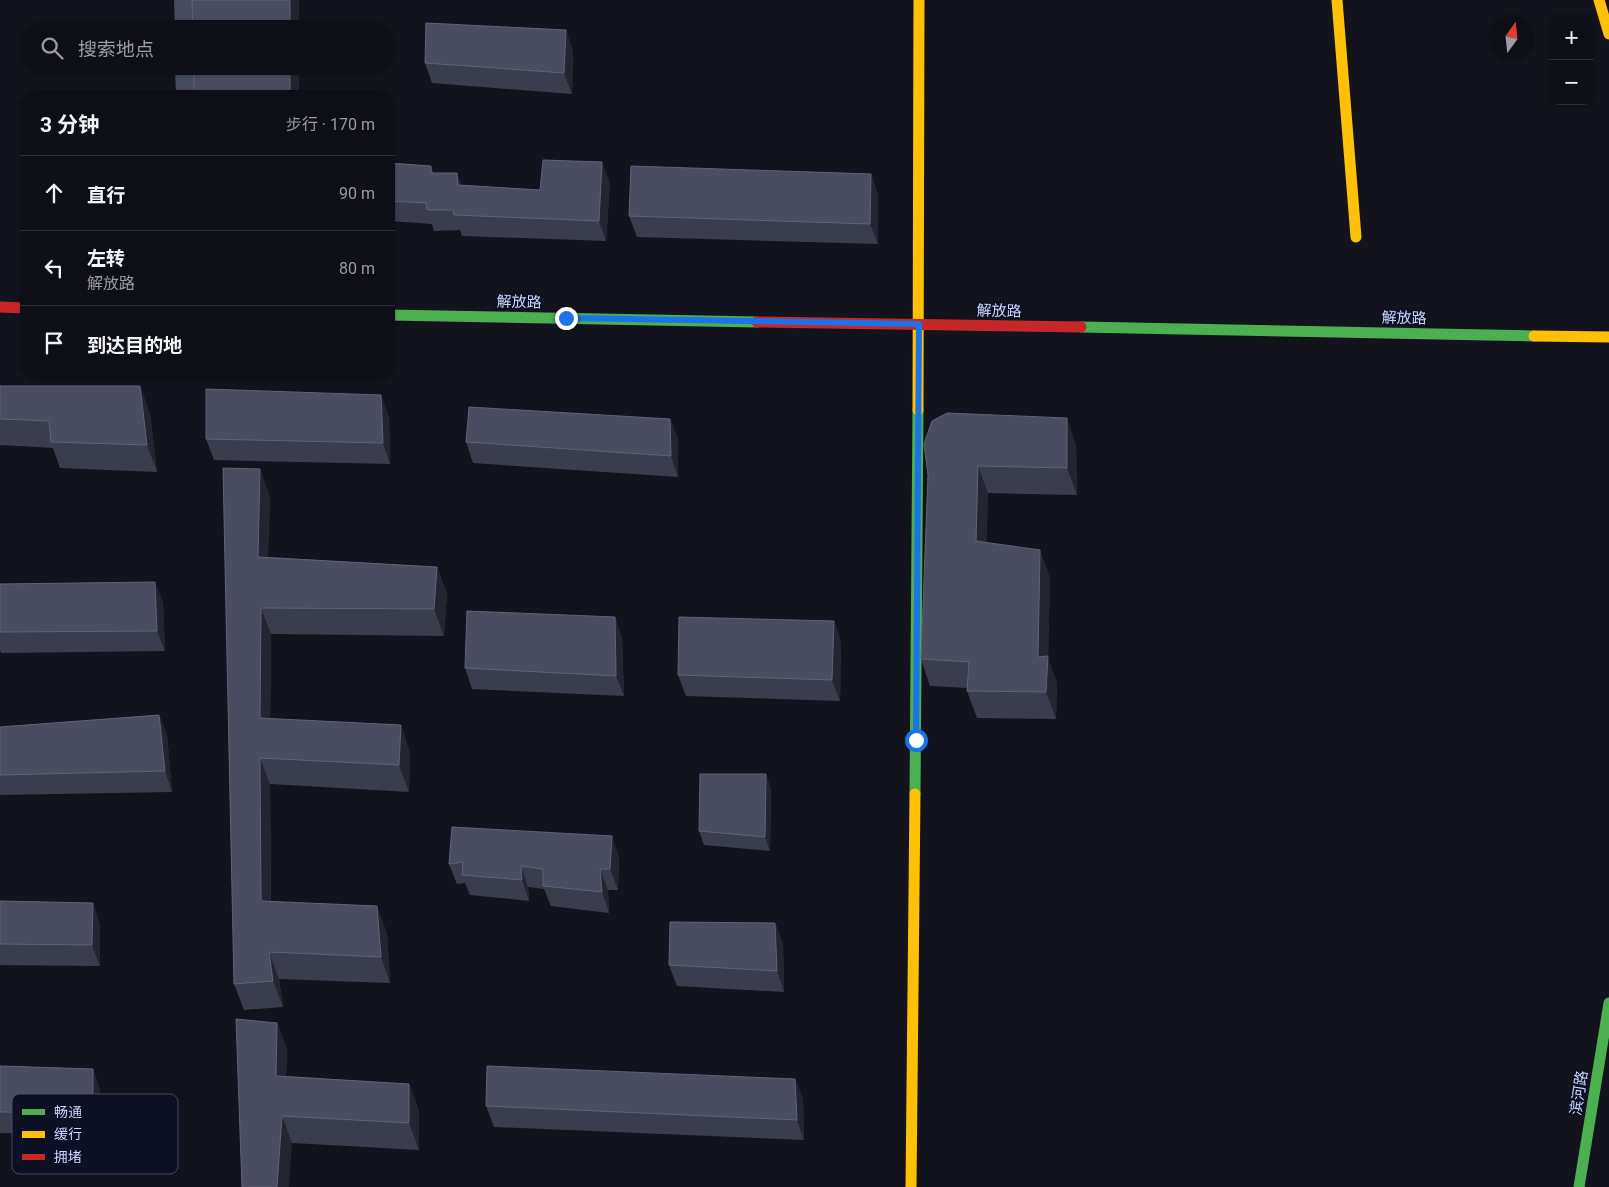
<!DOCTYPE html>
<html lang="zh">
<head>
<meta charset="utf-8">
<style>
	:root { --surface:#0e0e16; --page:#17171f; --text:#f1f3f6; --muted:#9b9ca1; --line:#2e2e35 }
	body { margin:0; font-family:Roboto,"Noto Sans SC",sans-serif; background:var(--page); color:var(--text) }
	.controls { position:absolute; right:15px; top:15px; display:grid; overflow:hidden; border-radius:10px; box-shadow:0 1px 4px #0004 }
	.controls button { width:45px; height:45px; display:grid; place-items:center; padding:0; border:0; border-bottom:1px solid var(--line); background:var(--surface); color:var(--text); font:25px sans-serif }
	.compass { position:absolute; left:1489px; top:15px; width:45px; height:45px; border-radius:50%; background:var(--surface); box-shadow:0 1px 4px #0004; rotate:15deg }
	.stop { position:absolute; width:15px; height:15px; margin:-11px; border:4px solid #1a73e8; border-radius:50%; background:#fff }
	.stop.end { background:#1a73e8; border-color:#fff; box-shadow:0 1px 5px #0008 }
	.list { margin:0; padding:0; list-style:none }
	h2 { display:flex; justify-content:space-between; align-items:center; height:65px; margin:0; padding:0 20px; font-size:21px }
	h2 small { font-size:16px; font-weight:400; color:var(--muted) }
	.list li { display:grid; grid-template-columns:32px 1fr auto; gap:15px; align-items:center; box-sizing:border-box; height:75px; padding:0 20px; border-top:1px solid var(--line) }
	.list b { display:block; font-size:19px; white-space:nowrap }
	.list p { margin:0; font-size:16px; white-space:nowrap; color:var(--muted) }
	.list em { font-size:16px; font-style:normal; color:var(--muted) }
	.icon { flex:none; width:28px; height:28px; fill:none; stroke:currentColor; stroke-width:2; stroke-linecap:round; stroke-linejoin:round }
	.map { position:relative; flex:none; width:1609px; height:1187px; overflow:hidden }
	.search { position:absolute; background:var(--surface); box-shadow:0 1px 4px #0004; left:20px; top:20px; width:375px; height:55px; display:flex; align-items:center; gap:12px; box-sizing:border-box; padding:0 18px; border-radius:28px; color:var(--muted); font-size:19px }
	.panel { position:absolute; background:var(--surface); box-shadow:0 1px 4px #0004; left:20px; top:90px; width:375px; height:290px; border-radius:20px }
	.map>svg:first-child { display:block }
</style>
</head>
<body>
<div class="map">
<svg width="1609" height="1187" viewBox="0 0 1609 1187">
	<rect width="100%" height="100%" fill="#12131d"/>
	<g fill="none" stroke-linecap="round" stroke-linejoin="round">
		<!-- street -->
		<g stroke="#464c5e" stroke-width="28">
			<path d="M188,0L189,29"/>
			<path d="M189,66L190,96"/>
		</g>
		<!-- fast -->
		<g stroke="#4caf50" stroke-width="11">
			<path d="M389,315L757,322"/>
			<path d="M1081,327L1534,336"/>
			<path d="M915,794L918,410"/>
			<path d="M1579,1187L1609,1003"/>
		</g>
		<!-- slow -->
		<g stroke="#ffc107" stroke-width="11">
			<path d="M1337,0L1356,237"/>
			<path d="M1599,0L1609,34"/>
			<path d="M1534,336L1609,337"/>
			<path d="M918,410L919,0"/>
			<path d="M911,1187L915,794"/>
		</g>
		<!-- jam -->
		<g stroke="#c62828" stroke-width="11">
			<path d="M0,307L26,308"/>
			<path d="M757,322L1081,327"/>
		</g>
	</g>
	<!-- wall -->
	<g fill="#3a3d4c">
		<path d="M573,51L572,94L432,83L425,63Z"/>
		<path d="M389,163L431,166L433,173L461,185L540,190L610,183L606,241L462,236L460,230L434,231L432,224L389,221Z"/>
		<path d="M871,174L878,194V244L637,237L629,216Z"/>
		<path d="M0,386L150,413L157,472L60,468L53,448L0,445Z"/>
		<path d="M947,413L1076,445L1077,495L988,493L986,543L1050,577L1048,659L1057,683L1056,719L977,718L967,691V688L930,686L921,659Z"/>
		<path d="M389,416L390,464L214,460L206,439Z"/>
		<path d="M670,419L678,440V477L473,463L466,442Z"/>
		<path d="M223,468L270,496L268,557L437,567L447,594L444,636L271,634L270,719L410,752L409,792L270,784L271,901L387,933L390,983L279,979L283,1007L244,1010L234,984Z"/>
		<path d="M0,584L163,602L165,651L1,653L0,650Z"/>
		<path d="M615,617L622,638L624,696L472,689L465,668Z"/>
		<path d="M834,621L841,642L840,701L686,696L678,675Z"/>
		<path d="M159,715L167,736L172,792L0,795V727Z"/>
		<path d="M771,788L770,851L704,845L699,831Z"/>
		<path d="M452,827L619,857L618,890H608L609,913L551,906L544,889L528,887L529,901L470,895L465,883L457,884L449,864Z"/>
		<path d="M0,901L100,924V966L0,965Z"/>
		<path d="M775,923L783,944L784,992L677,986L669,965Z"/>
		<path d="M277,1023L287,1049L286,1076L409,1084L419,1111V1150L292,1143L242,1187Z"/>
		<path d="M0,1066L93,1069L100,1090V1134L0,1133Z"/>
		<path d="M795,1079L803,1100L804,1140L494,1127L486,1106Z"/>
	</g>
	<!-- shaded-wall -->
	<g fill="#232531">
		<rect x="290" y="0" width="9" height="29"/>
		<path d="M566,30L573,51L572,94L564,73Z"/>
		<rect x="290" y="66" width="9" height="30"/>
		<path d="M602,162L610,183L606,241L599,221Z"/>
		<path d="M457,173L465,194L458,185Z"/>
		<path d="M871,174L878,194V244L870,224Z"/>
		<path d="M140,386L150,413L157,472L147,445Z"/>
		<path d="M381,395L389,416L390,464L383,443Z"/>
		<path d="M1067,418L1076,445L1077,495L1067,468Z"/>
		<path d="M670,419L678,440V477L671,456Z"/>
		<path d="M978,466L988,493L986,568L976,541Z"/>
		<path d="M260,469L270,496L267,583L258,557Z"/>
		<path d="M1040,550L1050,577L1048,659L1057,683L1056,719L1046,692L1038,657Z"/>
		<path d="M437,567L447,594L444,636L434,609Z"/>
		<path d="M155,582L163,602L165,651L157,631Z"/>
		<path d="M261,608L271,634L270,745L260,718Z"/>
		<path d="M615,617L622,638L624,696L616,676Z"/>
		<path d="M834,621L841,642L840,701L832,680Z"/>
		<path d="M159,715L167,736L172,792L165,771Z"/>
		<path d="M401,725L410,752L409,792L399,765Z"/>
		<path d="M260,758L270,784L271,927L261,901Z"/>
		<path d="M766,774L771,788L770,851L765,837Z"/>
		<path d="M612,836L619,857L618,890L610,869Z"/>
		<path d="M521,866L528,887L529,901L522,880Z"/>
		<path d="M600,869L608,890L609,913L602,892Z"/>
		<path d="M93,903L100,924V966L92,945Z"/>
		<path d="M377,906L387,933L390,983L381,957Z"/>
		<path d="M775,923L783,944L784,992L777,971Z"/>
		<path d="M269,952L279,979L283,1007L273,981Z"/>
		<path d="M277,1023L287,1049L285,1103L276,1076Z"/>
		<path d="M93,1069L100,1090V1134L93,1113Z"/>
		<path d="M795,1079L803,1100L804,1140L797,1120Z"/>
		<path d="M409,1084L419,1111V1150L409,1123Z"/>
		<path d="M282,1116L292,1143L289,1187H277Z"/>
	</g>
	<!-- building -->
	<g fill="#4a4d60" stroke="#5e6379">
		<path d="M192,0H290V29H193Z"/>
		<path d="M426,23L566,30L564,73L425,63Z"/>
		<rect x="194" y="66" width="96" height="30"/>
		<path d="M543,160L602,162L599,221L454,215L453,210H427L426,203L389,201V163L431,166V173H457L458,185L540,190Z"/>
		<path d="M631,166L871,174L870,224L629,216Z"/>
		<path d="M0,386H140L147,445L51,442L49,421L0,419Z"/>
		<path d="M206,389L381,395L383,443L206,439Z"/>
		<path d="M469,407L670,419L671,456L466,442Z"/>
		<path d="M947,413L1067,418V468L978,466L976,541L1040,550L1038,657L1048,656L1046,692L967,691L969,662L921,659L928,475L924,444L932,421Z"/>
		<path d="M223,468L260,469L258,557L437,567L434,609L261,608L260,718L401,725L399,765L260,758L261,901L377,906L381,957L269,952L273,981L234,984Z"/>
		<path d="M155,582L157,631L0,632V584Z"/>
		<path d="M467,611L615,617L616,676L465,668Z"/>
		<path d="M679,617L834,621L832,680L678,675Z"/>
		<path d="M159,715L165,771L0,775V727Z"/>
		<path d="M700,774H766L765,837L699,831Z"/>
		<path d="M452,827L612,836L610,869H600L602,892L543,886V869L521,866L522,880L462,875L463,862L449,864Z"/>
		<path d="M0,901L93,903L92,945L0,944Z"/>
		<path d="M670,922L775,923L777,971L669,965Z"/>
		<path d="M236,1019L277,1023L276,1076L409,1084V1123L282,1116L277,1187H242Z"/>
		<path d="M0,1066L93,1069V1113L0,1112Z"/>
		<path d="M487,1066L795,1079L797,1120L486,1106Z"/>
	</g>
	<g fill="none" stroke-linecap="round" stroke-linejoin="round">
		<!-- route -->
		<path stroke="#1a73e8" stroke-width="6" d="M566,318L919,324L916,740"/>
	</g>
	<g text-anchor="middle" stroke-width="4" stroke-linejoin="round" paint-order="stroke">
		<!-- street labels -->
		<g font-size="15" fill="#cdd7ff" stroke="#0d0f22">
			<text transform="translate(519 302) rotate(1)" y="5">解放路</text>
			<text transform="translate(999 311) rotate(1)" y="5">解放路</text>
			<text transform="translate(1404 318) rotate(1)" y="5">解放路</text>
			<text transform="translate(1579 1093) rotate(-81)" y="5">滨河路</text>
		</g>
	</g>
	<!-- legend -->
	<rect x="12" y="1094" width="166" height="80" rx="8" fill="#0d0f22" stroke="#474b64" stroke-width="1"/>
	<rect x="22" y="1109" width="23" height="6" fill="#4caf50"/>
	<rect x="22" y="1131" width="23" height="7" fill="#ffc107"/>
	<rect x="22" y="1154" width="23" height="6" fill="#c62828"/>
	<g font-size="14" fill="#cdd7ff">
		<text x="54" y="1117">畅通</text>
		<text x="54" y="1139">缓行</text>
		<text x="54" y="1162">拥堵</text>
	</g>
</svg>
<div class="controls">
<button>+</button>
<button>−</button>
</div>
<svg class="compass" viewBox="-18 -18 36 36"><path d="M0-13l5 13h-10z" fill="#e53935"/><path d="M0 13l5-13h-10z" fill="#9b9ca1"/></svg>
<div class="stop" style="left:916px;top:740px"></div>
<div class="stop end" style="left:566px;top:318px"></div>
<div class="search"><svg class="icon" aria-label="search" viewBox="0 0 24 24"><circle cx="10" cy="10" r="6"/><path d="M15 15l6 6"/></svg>搜索地点</div>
<section class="panel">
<h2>3 分钟<small>步行 · 170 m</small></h2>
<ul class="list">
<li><svg class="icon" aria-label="ahead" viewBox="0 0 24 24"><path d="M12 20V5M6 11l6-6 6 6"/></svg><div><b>直行</b></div><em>90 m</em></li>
<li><svg class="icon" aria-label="left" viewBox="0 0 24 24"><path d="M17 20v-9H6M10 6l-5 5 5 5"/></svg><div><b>左转</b><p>解放路</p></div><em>80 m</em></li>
<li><svg class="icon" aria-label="arrive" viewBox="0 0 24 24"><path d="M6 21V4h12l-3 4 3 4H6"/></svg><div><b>到达目的地</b></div></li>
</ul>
</section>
</div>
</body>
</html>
